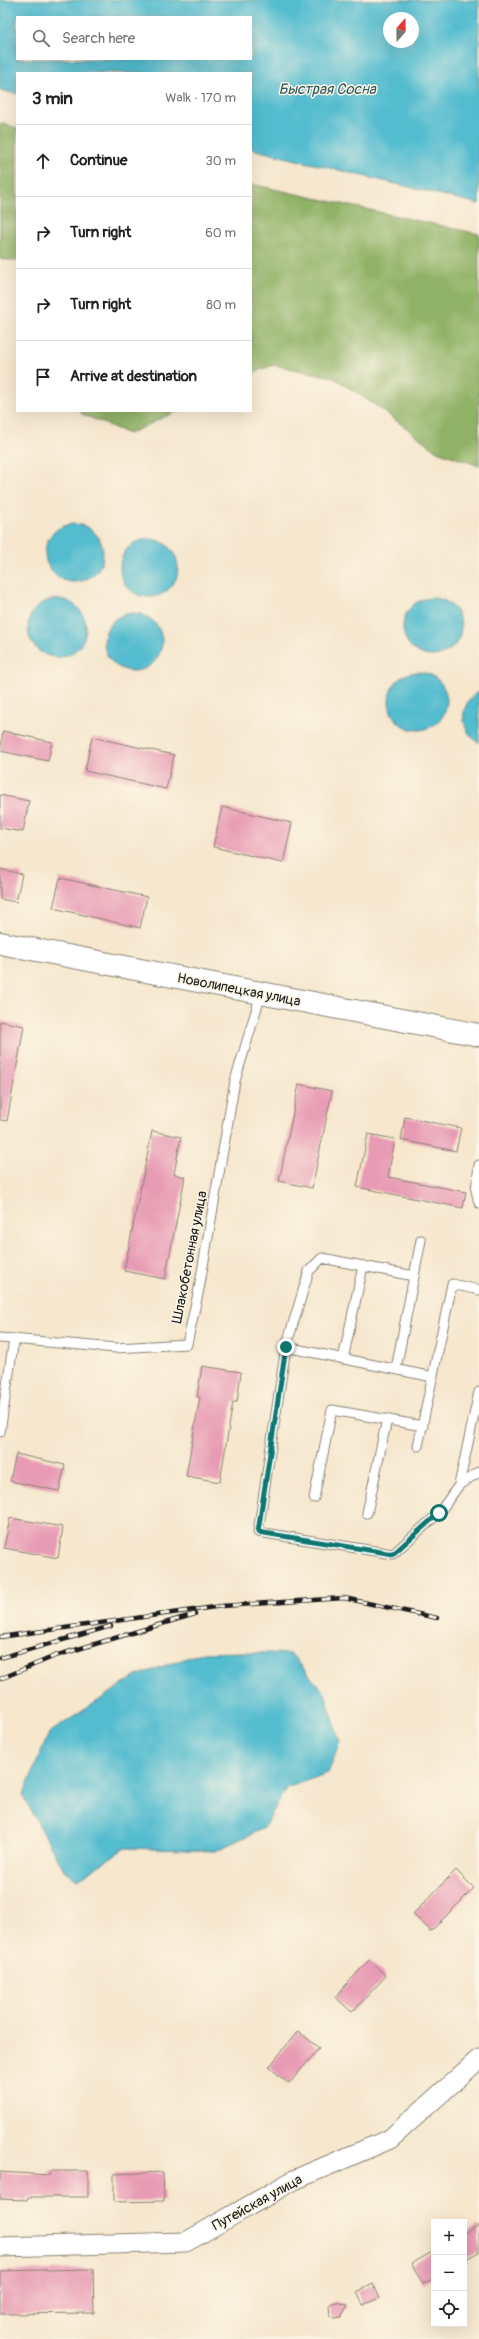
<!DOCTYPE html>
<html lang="en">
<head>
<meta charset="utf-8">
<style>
	:root { --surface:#fff; --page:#f2f2f2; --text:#222; --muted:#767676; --line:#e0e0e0 }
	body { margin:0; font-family:Pangolin,sans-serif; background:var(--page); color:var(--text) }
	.controls { position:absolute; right:12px; bottom:12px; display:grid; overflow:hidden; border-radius:0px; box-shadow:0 4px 16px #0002 }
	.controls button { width:36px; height:36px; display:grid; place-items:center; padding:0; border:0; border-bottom:1px solid var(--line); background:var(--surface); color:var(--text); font:20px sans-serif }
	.compass { position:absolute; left:383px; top:12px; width:36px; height:36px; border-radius:50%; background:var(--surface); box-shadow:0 4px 16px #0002; rotate:20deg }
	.stop { position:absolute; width:12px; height:12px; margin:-9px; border:3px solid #0f766e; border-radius:50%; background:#fff }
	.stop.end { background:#0f766e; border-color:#fff; box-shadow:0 1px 4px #0008 }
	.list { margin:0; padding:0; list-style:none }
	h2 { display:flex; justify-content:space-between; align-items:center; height:52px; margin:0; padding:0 16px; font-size:17px }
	h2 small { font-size:13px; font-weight:400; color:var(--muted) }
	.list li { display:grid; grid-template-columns:26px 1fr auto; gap:12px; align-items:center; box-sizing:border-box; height:72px; padding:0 16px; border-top:1px solid var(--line) }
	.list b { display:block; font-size:15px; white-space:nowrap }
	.list em { font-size:13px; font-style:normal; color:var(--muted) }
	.icon { flex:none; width:22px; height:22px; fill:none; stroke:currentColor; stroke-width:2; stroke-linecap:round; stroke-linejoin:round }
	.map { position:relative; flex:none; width:479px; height:2339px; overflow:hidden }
	.search { position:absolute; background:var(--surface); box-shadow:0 4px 16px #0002; left:16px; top:16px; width:236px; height:44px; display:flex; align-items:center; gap:10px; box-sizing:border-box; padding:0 14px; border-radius:0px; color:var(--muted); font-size:15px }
	.panel { position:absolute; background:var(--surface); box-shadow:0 4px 16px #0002; left:16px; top:72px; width:236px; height:340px; border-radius:0px }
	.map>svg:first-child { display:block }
</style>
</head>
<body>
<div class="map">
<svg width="479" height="2339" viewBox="0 0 479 2339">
	<rect width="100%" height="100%" fill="#fcf5e5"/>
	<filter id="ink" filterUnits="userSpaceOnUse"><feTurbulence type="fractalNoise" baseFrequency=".025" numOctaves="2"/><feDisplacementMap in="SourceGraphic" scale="8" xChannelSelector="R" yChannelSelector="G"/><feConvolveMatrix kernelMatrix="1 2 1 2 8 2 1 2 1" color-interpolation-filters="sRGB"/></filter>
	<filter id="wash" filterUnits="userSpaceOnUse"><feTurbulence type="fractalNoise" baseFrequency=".012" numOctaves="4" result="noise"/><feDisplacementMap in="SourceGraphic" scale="16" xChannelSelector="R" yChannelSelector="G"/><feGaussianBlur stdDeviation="0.9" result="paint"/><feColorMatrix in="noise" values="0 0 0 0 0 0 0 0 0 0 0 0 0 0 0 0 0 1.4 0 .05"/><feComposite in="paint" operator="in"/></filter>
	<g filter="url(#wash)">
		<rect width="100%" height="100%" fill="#f6e7cd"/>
		<!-- forest -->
		<g fill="#90b266" stroke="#566741">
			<path d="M0,123L17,128V261L0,259Z"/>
			<path d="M251,184L479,234V466L437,451L378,407L333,377L274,365L251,373Z"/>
			<path d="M80,411H177L129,434L82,414Z"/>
		</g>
		<!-- water -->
		<g fill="#53bccf" stroke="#386c76" fill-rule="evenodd">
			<path d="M0,0H479V204L251,149V73H17V94L0,90ZM17,17H251V59H17ZM389,18H413V42H389Z"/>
			<circle cx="74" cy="553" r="29"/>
			<circle cx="149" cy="568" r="29"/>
			<circle cx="432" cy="627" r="29"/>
			<circle cx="57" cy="628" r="29"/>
			<circle cx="133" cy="642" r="29"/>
			<circle cx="418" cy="701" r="29"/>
			<path d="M479,691V743C459,730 458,704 479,691Z"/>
			<path d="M243,1652L291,1654L325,1693L340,1742L328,1773L286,1788L264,1828L215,1851L125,1848L77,1880L64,1870L23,1796L49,1733L136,1676L201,1653Z"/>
		</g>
		<g id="blocks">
			<!-- building -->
			<g fill="#e89bb4">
				<path d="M3,731L52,742L48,761L0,751Z"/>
				<path d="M92,737L174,755L166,789L85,771Z"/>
				<path d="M0,795L29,801L23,832L0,828Z"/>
				<path d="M222,807L292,823L283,863L213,847Z"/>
				<path d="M0,869L22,874L16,902L0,899Z"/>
				<path d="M60,878L147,897L140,928L53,908Z"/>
				<path d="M0,1021L24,1026L7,1121L0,1120Z"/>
				<path d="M299,1084L332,1091L312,1188L279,1181Z"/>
				<path d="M405,1117L461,1128L456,1151L401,1140Z"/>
				<path d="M152,1131L181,1137L174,1174L185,1177L165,1279L124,1271Z"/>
				<path d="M368,1134L395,1139L388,1177L466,1192L463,1208L357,1187Z"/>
				<path d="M202,1366L241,1372L237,1402H233L220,1482L186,1476L200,1397H197Z"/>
				<path d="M16,1454L65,1465L59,1491L10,1481Z"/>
				<path d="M10,1518L63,1527L58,1558L4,1548Z"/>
				<path d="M456,1870L474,1888L431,1931L413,1914Z"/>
				<path d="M369,1960L386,1976L352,2012L335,1997Z"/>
				<path d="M298,2031L319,2048L289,2084L269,2067Z"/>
				<path d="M50,2171H88V2197H28L27,2200L0,2199V2172L50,2175Z"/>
				<path d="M163,2172L164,2201L114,2202V2174Z"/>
				<path d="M479,2225V2252L464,2260V2234Z"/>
				<path d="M434,2251V2278L423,2284L411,2264Z"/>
				<path d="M93,2269L94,2313L0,2314V2271Z"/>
				<path d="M373,2284L379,2298L363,2305L357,2292Z"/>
				<path d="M337,2302L348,2305L341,2317L335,2318L330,2315L329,2307L332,2303Z"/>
			</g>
		</g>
	</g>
	<g filter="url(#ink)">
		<use href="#blocks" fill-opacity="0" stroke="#898274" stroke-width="1"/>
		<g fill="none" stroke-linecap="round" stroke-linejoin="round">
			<!-- lane casing -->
			<g stroke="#898274" stroke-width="11">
				<g id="lane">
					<path d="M479,1165L476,1190L479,1203"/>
					<path d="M414,1276L322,1258L309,1271L286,1347L258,1532L393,1554L439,1513L459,1485L479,1392"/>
					<path d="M0,1338L116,1348L187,1344L199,1289L235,1081L261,994"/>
					<path d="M286,1347L433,1377"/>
					<path d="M343,1359L363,1266"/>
					<path d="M396,1369L421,1240"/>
					<path d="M0,1432L14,1339"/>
					<path d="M418,1446L452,1284L479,1290"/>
					<path d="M459,1485L479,1472"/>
					<path d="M314,1498L332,1410L423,1426"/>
					<path d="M367,1513L387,1419"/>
				</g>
			</g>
			<!-- street casing -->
			<g stroke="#898274" stroke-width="21">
				<path id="street" d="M0,2247L186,2242L294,2180L390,2139L479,2059"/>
			</g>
			<!-- secondary casing -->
			<g stroke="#898274" stroke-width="24">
				<path id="secondary" d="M0,943L479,1035"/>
			</g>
			<!-- lane -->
			<use href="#lane" stroke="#fff" stroke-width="9"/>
			<!-- street -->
			<use href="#street" stroke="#fff" stroke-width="19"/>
			<!-- secondary -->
			<use href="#secondary" stroke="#fff" stroke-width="22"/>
			<!-- rail casing -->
			<g stroke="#1c1c1c" stroke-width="4.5">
				<g id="rail">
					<path d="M0,1637L222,1606L344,1598L437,1618"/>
					<path d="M0,1658L111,1626"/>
					<path d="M0,1679L55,1656L195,1614"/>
				</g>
			</g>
			<!-- rail -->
			<use href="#rail" stroke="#fcf5e5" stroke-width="3" stroke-dasharray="9" stroke-linecap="butt"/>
		</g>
	</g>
	<g fill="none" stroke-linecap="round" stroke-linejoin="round" filter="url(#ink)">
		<!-- route -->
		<path stroke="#0f766e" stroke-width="5" d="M286,1347L258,1532L393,1554L439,1513"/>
	</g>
	<g text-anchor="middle" stroke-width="3" stroke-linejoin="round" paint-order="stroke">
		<!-- street labels -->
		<g font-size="14" fill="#1c1c1c" stroke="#fcf5e5">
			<text transform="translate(239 989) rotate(11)" y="5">Новолипецкая улица</text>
			<text transform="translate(189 1257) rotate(-79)" y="5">Шлакобетонная улица</text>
			<text transform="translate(257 2202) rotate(-29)" y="5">Путейская улица</text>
		</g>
		<!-- water labels -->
		<g font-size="15" font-style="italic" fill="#325c64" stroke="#fcf5e5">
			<text x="327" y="94">Быстрая Сосна</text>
		</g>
	</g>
</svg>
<div class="controls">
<button>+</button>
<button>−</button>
<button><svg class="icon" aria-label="locate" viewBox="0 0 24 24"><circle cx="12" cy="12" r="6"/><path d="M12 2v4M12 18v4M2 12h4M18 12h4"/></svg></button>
</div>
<svg class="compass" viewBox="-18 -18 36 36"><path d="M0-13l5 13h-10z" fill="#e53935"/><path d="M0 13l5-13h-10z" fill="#767676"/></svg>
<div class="stop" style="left:439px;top:1513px"></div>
<div class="stop end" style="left:286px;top:1347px"></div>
<div class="search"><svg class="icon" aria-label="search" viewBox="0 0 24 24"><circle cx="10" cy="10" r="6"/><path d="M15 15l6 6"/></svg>Search here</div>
<section class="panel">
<h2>3 min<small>Walk · 170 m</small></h2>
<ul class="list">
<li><svg class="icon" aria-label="ahead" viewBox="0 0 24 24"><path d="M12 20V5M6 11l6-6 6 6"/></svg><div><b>Continue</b></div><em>30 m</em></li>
<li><svg class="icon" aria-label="right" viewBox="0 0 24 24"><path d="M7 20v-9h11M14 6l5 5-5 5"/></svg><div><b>Turn right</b></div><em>60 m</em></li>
<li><svg class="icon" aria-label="right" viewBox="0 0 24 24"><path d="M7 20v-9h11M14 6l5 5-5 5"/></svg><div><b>Turn right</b></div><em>80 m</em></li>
<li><svg class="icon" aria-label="arrive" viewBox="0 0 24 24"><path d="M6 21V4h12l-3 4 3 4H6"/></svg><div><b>Arrive at destination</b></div></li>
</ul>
</section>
</div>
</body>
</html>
